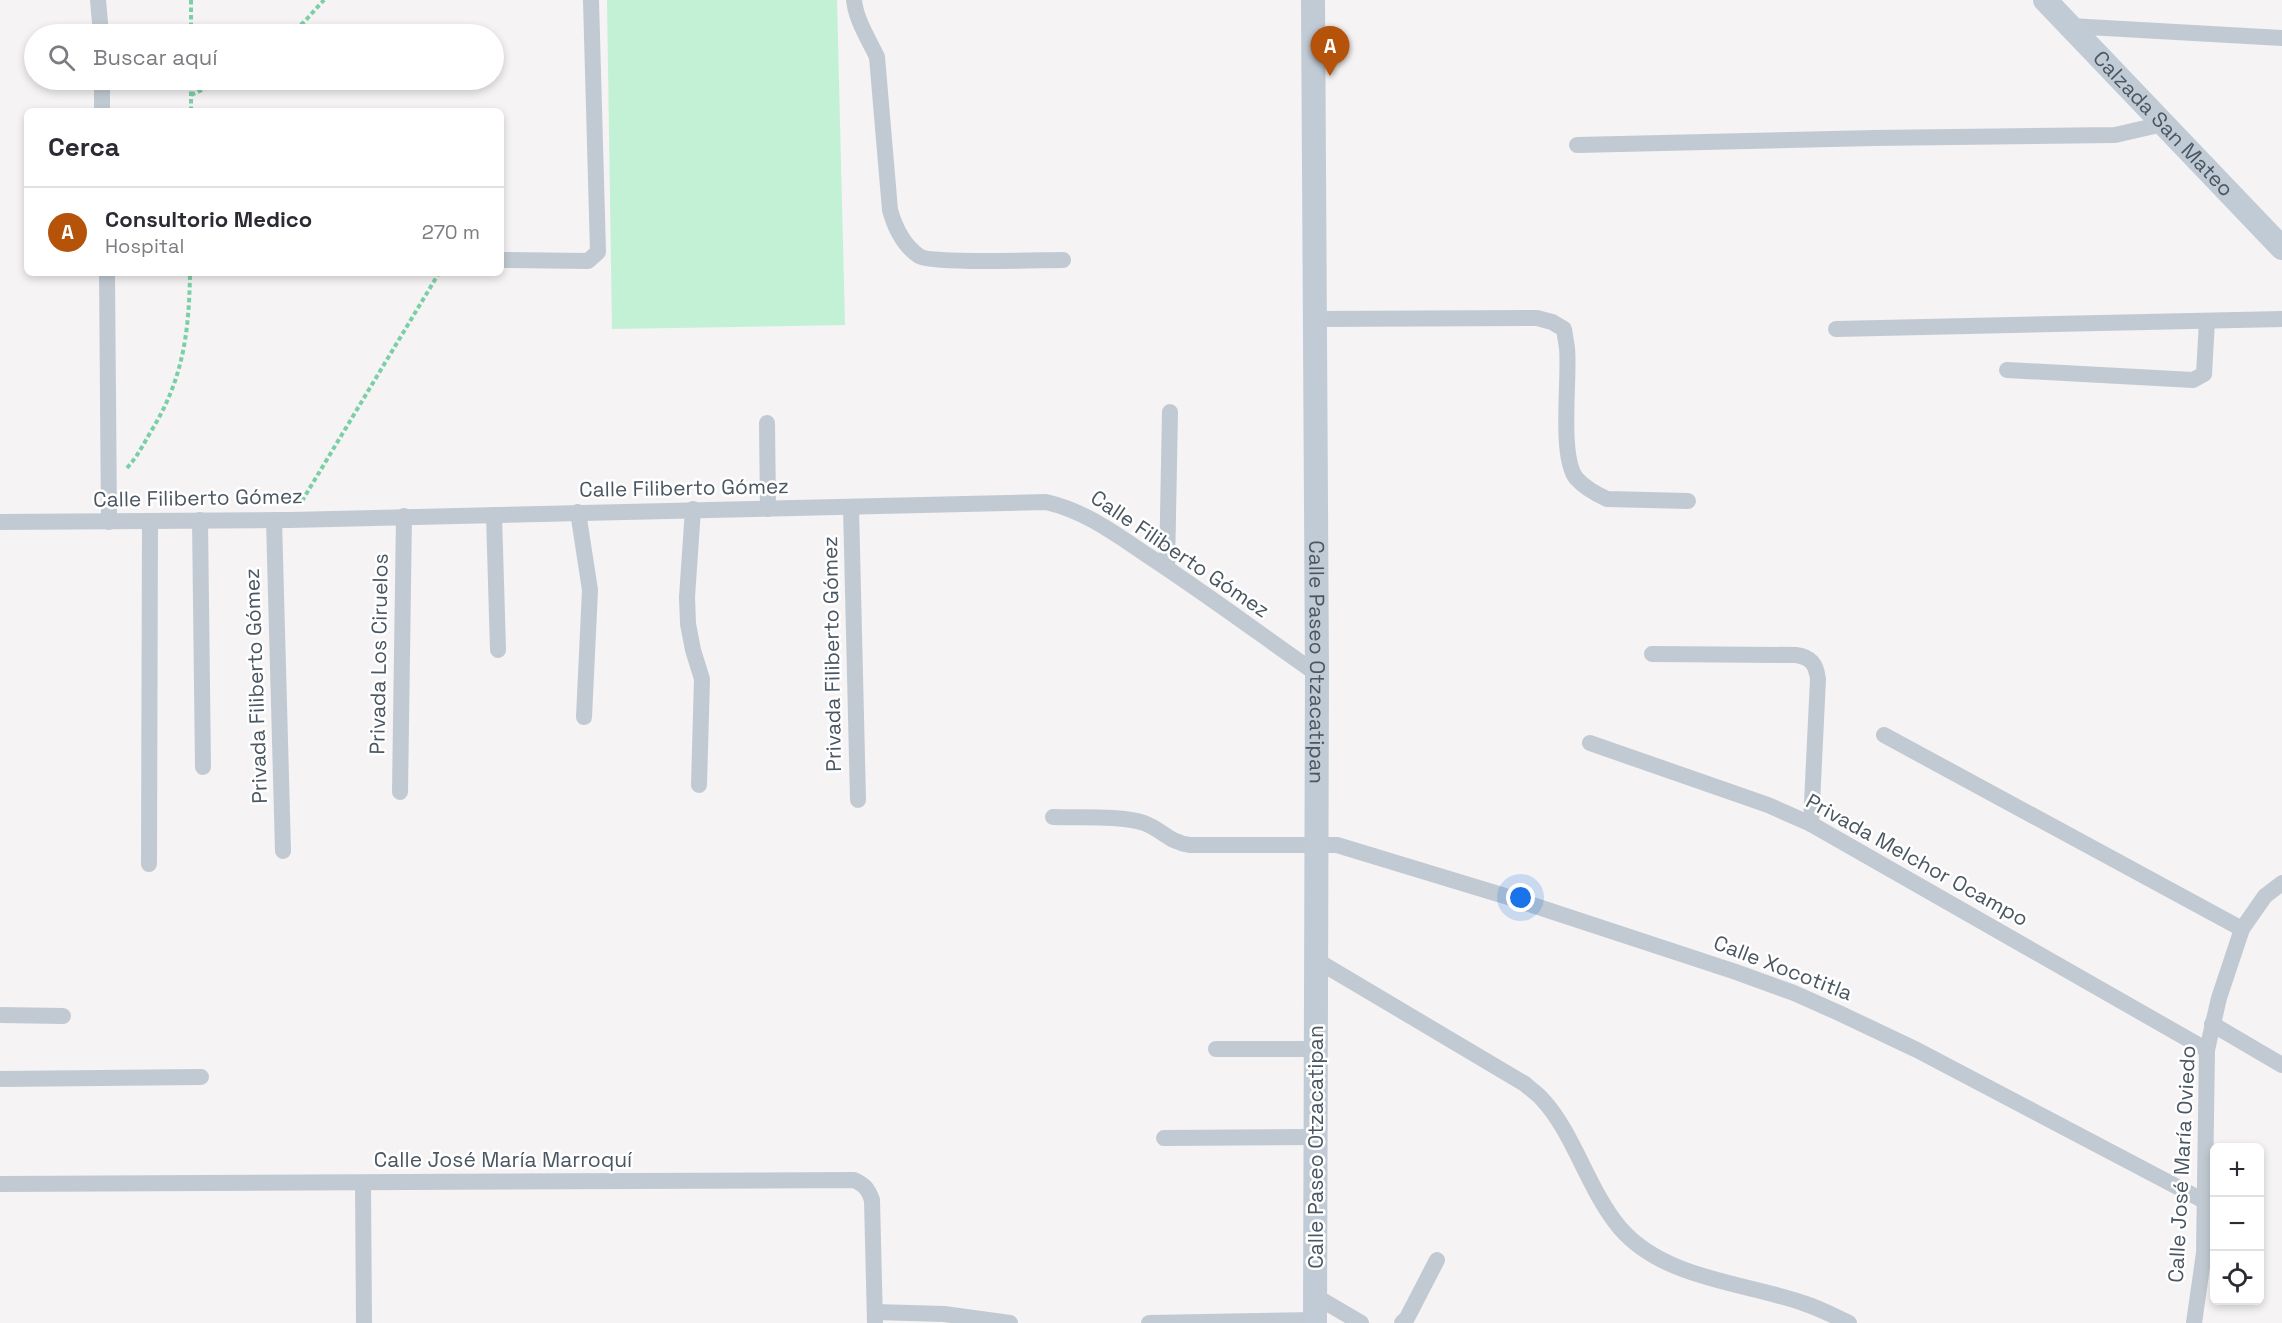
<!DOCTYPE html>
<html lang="es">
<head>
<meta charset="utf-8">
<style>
	:root { --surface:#fff; --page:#f7f7f7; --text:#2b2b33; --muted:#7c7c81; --line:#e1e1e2; --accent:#b45309 }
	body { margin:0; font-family:"Space Grotesk",sans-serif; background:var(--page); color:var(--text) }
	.controls { position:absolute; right:18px; bottom:18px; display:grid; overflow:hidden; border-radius:9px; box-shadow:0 3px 9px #0003 }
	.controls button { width:54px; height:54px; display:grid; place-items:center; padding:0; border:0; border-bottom:2px solid var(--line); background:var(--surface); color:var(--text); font:30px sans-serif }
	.you { position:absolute; left:1521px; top:898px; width:21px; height:21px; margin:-15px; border:4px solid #fff; border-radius:50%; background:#1a73e8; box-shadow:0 0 0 9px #1a73e833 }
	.badge { display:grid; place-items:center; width:39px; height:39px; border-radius:50%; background:var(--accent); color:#fff; font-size:20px; font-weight:700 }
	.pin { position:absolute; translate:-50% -50px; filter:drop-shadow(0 2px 3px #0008) }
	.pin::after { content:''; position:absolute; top:32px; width:21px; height:18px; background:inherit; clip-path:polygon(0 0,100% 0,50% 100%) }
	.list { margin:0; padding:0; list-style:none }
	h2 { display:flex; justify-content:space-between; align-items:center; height:78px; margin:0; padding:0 24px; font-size:26px }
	h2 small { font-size:20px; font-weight:400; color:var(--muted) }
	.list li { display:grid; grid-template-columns:39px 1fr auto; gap:18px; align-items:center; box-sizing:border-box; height:90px; padding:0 24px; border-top:2px solid var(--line) }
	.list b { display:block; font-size:22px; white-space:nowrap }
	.list p { margin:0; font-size:20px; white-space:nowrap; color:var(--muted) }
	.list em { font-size:20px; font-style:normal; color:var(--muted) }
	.icon { flex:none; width:33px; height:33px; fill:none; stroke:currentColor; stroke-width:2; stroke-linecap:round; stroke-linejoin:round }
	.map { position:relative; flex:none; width:2282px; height:1323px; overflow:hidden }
	.search { position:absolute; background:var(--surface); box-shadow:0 3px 9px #0003; left:24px; top:24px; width:480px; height:66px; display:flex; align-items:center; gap:15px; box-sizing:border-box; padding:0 21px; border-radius:33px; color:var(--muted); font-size:22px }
	.panel { position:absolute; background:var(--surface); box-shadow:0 3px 9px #0003; left:24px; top:108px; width:480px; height:168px; border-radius:9px }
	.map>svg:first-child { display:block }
</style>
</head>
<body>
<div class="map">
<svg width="2282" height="1323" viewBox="0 0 2282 1323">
	<rect width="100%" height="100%" fill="#f5f3f3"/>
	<!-- green -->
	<path fill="#c3f1d5" d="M607,0H837L845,325L612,329Z"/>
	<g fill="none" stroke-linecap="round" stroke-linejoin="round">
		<!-- path -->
		<g stroke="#7ad0a6" stroke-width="4" stroke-dasharray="4.5 3" stroke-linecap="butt">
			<path d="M191,0V34"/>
			<path d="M289,34L304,22L324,0"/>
			<path d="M191,95L223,80"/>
			<path d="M191,111V80"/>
			<path d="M127,468C137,457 143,445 150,433C183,380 189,334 190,273"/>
			<path d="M302,501L439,273"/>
		</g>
		<!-- street -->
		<g stroke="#c1cad2" stroke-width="16">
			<path d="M98,0L101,34"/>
			<path d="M854,0C856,20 868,38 877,57L890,210C895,228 903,245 919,256C932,264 1040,260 1063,260"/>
			<path d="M2070,26L2282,38"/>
			<path d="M102,80V111"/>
			<path d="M1577,145L1874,138L2115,135L2163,124"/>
			<path d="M501,260L588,261L598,252L591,0"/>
			<path d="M107,273L109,522"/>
			<path d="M1316,319L1537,318L1552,322L1564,329C1565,335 1566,342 1567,348C1570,378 1559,455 1576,478C1584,487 1596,494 1607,499L1688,501"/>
			<path d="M1836,329L2282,319"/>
			<path d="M2007,370L2193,380L2204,374L2207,321"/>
			<path d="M767,423L768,509"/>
			<path d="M851,507L858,800"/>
			<path d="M693,509L687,597L688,624L693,650L702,679L699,785"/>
			<path d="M578,512L590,590L584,717"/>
			<path d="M494,515L498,650"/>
			<path d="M200,520L203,767"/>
			<path d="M274,520L283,851"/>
			<path d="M0,522L290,520L1046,502C1085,511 1114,533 1147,555C1205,593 1260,634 1317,674"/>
			<path d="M1167,568L1170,412"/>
			<path d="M1652,654L1796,655C1811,657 1816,664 1818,679L1811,824"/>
			<path d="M1884,735L2242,929"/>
			<path d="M1590,743L1768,805L1811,824L2207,1050"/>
			<path d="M400,792L404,516"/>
			<path d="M1053,817C1079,818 1121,815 1144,823C1163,830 1168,842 1190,845H1337L1505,896L1736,972L1794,993L1839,1013L1917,1050L2206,1202"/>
			<path d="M149,864L150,521"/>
			<path d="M1316,960L1525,1084C1530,1089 1537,1093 1542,1099C1574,1133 1588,1190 1620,1228C1664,1279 1742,1282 1803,1303C1819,1308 1834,1316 1849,1323"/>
			<path d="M0,1015L63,1016"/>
			<path d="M2212,1024L2282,1065"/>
			<path d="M1216,1049H1317"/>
			<path d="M0,1079L201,1077"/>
			<path d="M1164,1138L1316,1137"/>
			<path d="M0,1184L854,1180C865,1185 868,1189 872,1200L875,1323"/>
			<path d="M363,1184L364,1323"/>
			<path d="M1315,1296L1361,1323"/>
			<path d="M875,1312L944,1314L1010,1323"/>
			<path d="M1149,1323L1315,1320"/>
			<path d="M1402,1323L1407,1318L1437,1260"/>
			<path d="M2194,1323L2204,1253L2207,1050L2219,998L2242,929L2265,896L2282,883"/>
		</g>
		<!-- secondary -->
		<g stroke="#c1cbd6" stroke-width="24">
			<path id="s1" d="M1313,0L1317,674L1315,1323"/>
			<path id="s2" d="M2045,0L2282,248"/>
		</g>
	</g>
	<g text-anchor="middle" stroke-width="5" stroke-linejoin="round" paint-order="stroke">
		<!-- street labels -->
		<g font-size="21" fill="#4a5661" stroke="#fff">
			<text dy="7" stroke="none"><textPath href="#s2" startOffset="171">Calzada San Mateo</textPath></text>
			<text transform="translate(684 488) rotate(-1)" y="7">Calle Filiberto Gómez</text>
			<text transform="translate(198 498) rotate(-1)" y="7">Calle Filiberto Gómez</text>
			<text transform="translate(1180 554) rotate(34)" y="7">Calle Filiberto Gómez</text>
			<text transform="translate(379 654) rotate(-89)" y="7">Privada Los Ciruelos</text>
			<text transform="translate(832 654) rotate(-91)" y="7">Privada Filiberto Gómez</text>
			<text dy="7" stroke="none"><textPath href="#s1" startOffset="662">Calle Paseo Otzacatipan</textPath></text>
			<text transform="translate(256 686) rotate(-92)" y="7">Privada Filiberto Gómez</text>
			<text transform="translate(1917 860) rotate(29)" y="7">Privada Melchor Ocampo</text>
			<text transform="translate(1783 968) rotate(21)" y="7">Calle Xocotitla</text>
			<text transform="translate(1316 1147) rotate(-90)" y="7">Calle Paseo Otzacatipan</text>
			<text x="503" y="1167">Calle José María Marroquí</text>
			<text transform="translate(2182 1164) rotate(-87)" y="7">Calle José María Oviedo</text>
		</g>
	</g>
</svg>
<div class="controls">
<button>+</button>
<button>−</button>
<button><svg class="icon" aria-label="locate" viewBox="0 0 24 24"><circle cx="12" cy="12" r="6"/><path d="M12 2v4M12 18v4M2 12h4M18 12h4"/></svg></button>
</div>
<div class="you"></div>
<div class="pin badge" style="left:1330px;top:76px">A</div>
<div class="search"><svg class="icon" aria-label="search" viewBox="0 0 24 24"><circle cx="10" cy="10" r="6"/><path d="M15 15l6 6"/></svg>Buscar aquí</div>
<section class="panel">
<h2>Cerca<small></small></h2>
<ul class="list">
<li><span class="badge">A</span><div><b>Consultorio Medico</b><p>Hospital</p></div><em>270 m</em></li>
</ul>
</section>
</div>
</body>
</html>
